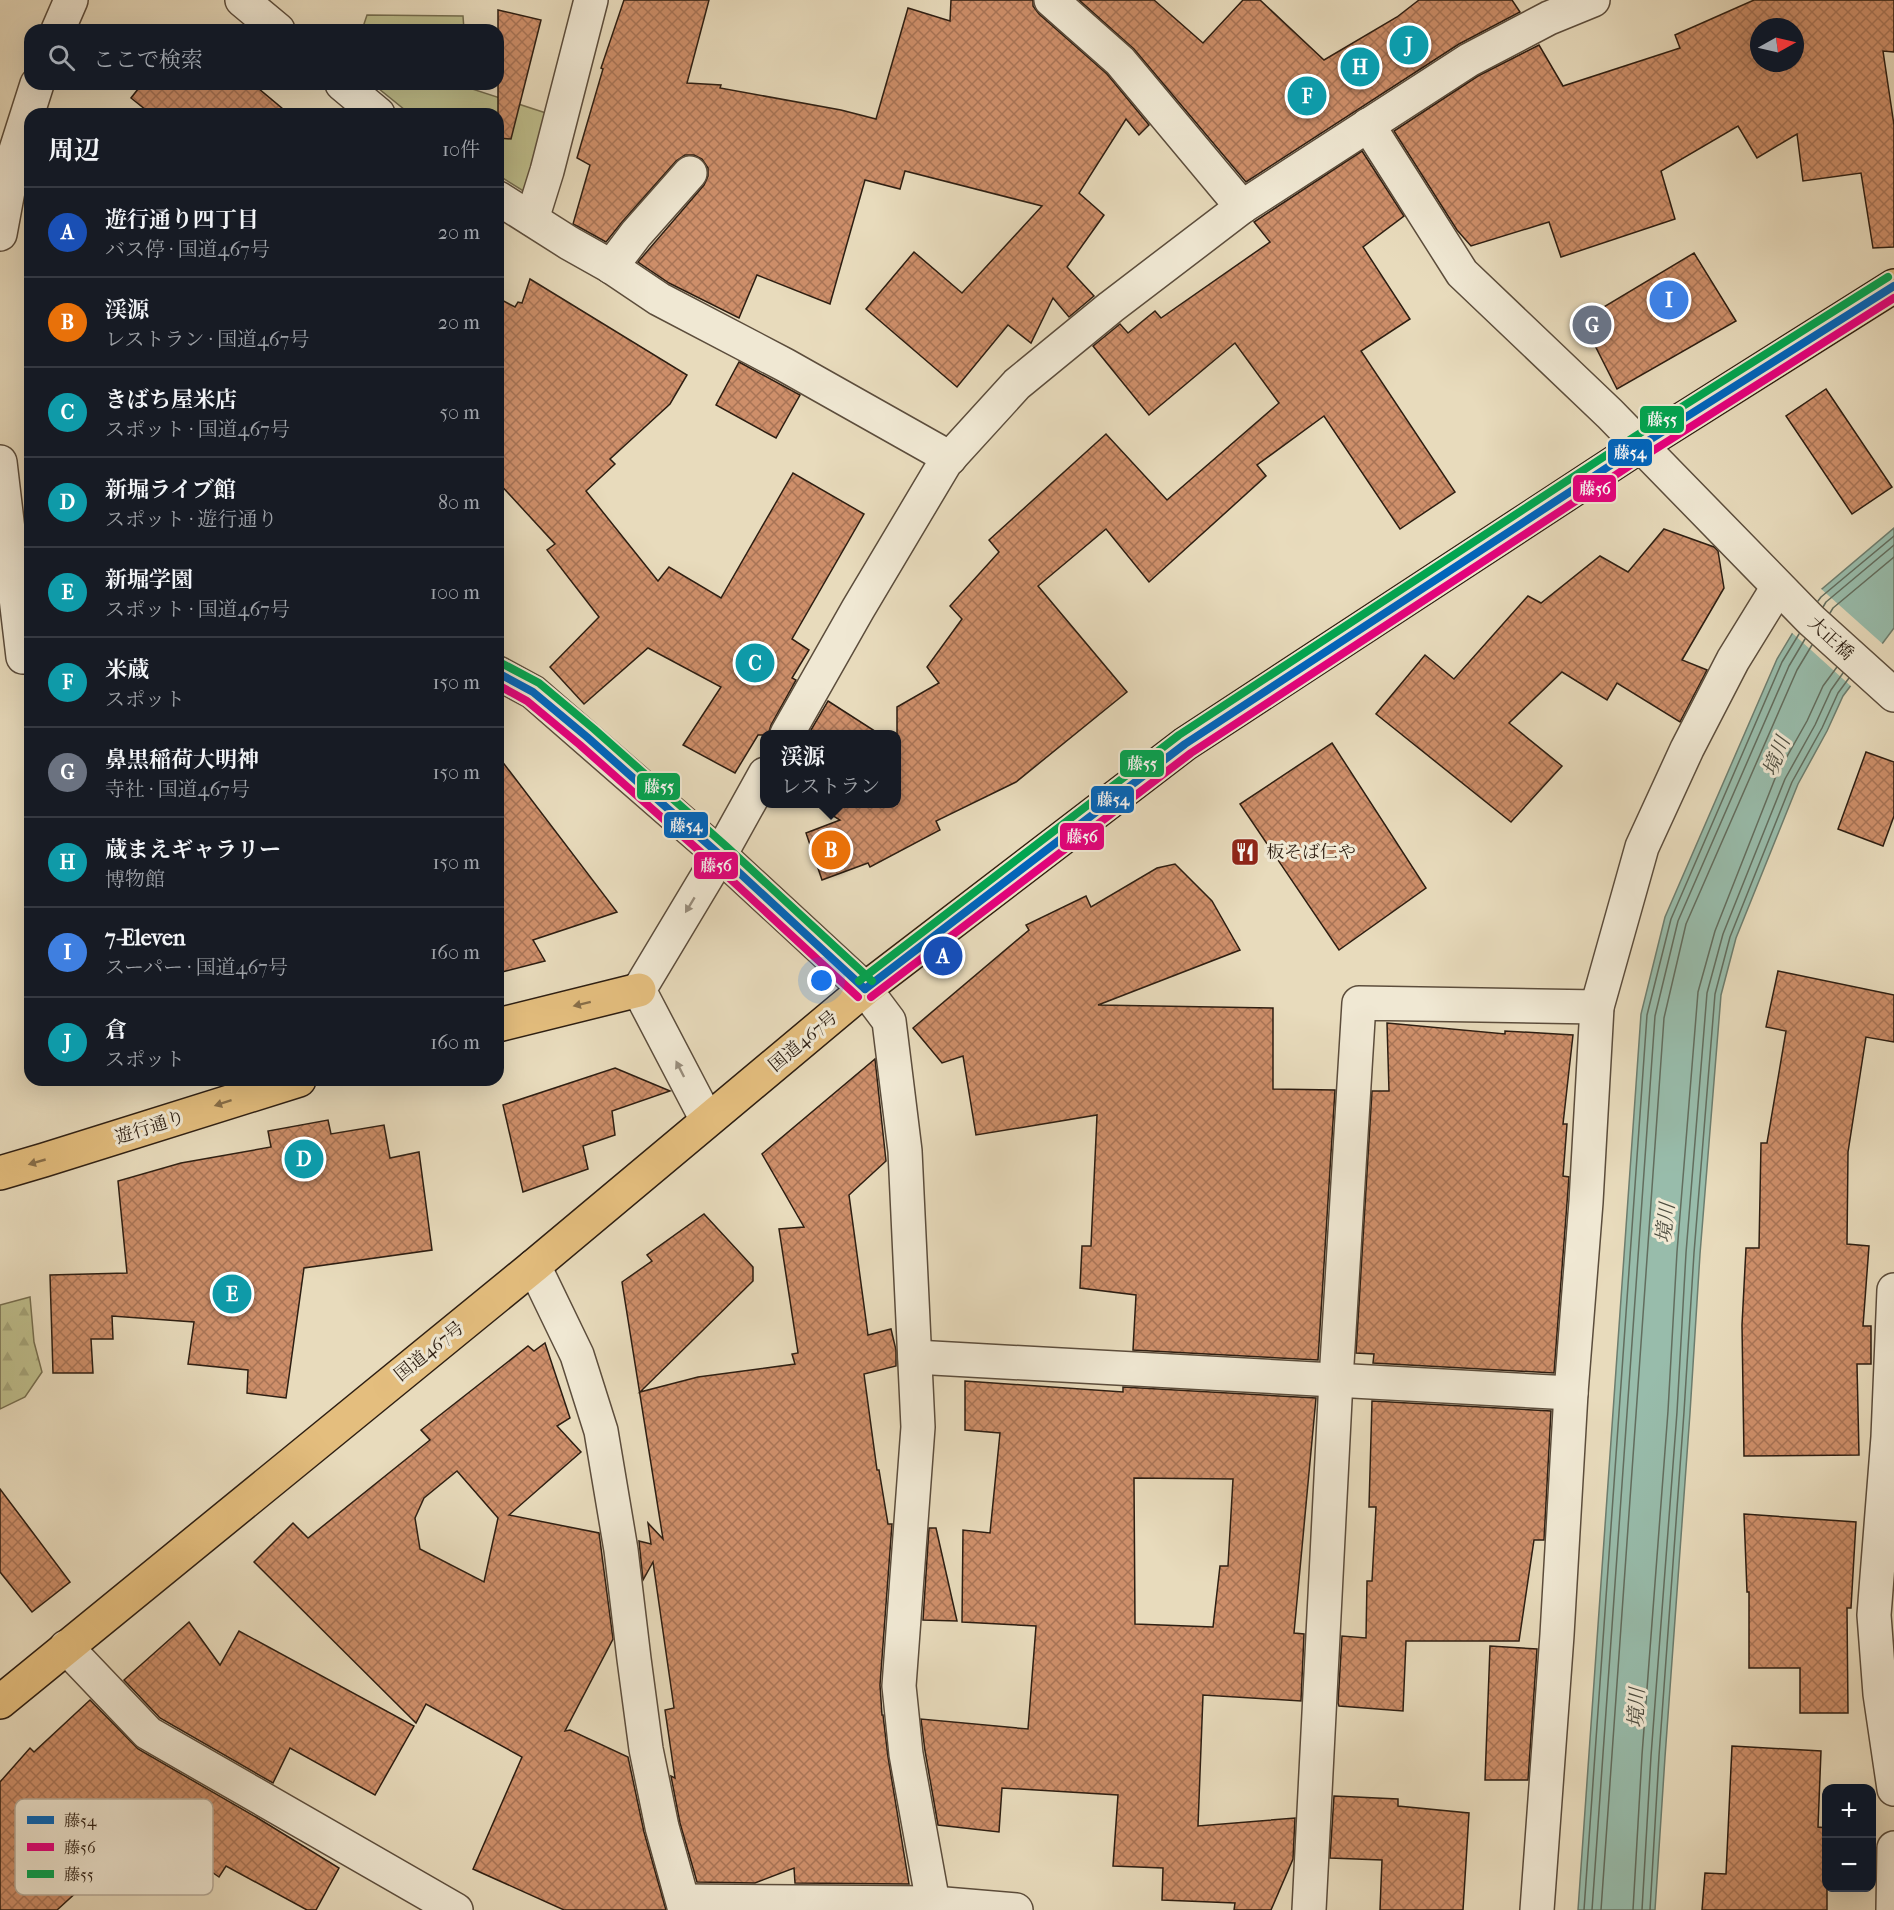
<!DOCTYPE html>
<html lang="ja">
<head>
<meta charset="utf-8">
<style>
	:root { --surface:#171b24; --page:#20242c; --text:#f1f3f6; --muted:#9ea1a6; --line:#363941; --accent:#8c9099 }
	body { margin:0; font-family:"IM FELL French Canon","Noto Serif JP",serif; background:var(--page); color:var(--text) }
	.controls { position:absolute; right:18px; bottom:18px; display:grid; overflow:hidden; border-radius:12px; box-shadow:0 6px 24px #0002 }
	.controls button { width:54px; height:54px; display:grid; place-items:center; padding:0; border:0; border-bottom:2px solid var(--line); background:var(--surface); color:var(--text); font:30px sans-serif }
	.compass { position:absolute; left:1750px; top:18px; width:54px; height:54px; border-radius:50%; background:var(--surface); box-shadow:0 6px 24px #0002; rotate:82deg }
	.you { position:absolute; left:822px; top:981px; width:21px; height:21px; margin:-15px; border:4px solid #fff; border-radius:50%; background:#1a73e8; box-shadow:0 0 0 9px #1a73e833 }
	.badge { display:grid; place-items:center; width:39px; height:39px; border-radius:50%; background:var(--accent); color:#fff; font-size:20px; font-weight:700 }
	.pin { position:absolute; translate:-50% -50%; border:3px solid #fff; box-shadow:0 2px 6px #0006 }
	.popup { position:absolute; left:760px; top:730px; width:141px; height:78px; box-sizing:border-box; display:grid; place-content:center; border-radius:12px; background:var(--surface); filter:drop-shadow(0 2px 4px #0005); font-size:20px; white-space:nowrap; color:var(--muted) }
	.popup b { font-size:22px; color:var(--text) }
	.popup::after { content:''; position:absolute; left:50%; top:100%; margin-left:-12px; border:12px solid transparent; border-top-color:var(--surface) }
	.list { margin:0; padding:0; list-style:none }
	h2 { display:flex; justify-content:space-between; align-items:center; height:78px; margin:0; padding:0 24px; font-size:26px }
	h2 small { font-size:20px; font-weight:400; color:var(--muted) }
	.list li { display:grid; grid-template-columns:39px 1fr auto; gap:18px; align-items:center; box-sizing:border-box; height:90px; padding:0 24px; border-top:2px solid var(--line) }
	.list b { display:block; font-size:22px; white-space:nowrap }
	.list p { margin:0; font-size:20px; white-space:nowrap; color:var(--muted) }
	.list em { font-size:20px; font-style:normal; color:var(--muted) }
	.icon { flex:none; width:33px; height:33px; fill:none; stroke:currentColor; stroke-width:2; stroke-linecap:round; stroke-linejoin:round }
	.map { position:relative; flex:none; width:1894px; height:1910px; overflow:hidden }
	.search { position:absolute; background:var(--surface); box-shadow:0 6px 24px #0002; left:24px; top:24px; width:480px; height:66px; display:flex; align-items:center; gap:15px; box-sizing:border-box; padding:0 21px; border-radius:18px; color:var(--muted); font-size:22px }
	.panel { position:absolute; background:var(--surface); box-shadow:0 6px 24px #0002; left:24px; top:108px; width:480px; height:978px; border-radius:18px }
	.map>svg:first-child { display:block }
</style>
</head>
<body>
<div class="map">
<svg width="1894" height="1910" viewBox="0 0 1894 1910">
	<defs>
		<pattern id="forest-firs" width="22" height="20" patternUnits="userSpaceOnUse" patternTransform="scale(1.5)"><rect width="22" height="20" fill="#bebe8c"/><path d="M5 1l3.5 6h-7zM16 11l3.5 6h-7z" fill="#a4a378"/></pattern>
		<pattern id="building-cross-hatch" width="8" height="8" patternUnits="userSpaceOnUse" patternTransform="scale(1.5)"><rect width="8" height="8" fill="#ce8f6a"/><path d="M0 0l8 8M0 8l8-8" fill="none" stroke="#a87456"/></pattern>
	</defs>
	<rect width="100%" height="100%" fill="#e8dbbc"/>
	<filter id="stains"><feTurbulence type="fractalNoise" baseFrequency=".00333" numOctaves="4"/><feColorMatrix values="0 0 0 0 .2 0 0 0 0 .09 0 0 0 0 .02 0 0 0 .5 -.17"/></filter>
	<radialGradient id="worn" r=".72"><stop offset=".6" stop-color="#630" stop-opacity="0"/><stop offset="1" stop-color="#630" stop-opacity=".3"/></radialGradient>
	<!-- green -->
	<g fill="#bebe8c" stroke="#766e4f" stroke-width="1.5">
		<path d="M367,15L463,16L464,30H362Z"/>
		<path d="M373,84H466V87L546,113L525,192L498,175V114H410Z"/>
	</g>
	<!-- forest -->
	<path fill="url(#forest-firs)" stroke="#766e4f" stroke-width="1.5" d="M30,1297L34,1342L42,1372L25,1397L0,1409V1305Z"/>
	<!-- water -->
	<path fill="#98bcab" stroke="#6d7d6e" stroke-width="1.5" d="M1894,528V628L1843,696L1827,731L1798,784L1736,938L1721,995L1700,1254L1690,1413L1665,1757L1655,1910H1578L1641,1014L1665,917L1777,659L1816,594Z"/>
	<!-- pier -->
	<path fill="#e8dbbc" d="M1819,587L1885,646L1853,688L1790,631L1813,592Z"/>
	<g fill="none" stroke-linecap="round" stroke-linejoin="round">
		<!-- shore -->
		<g stroke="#626d5e" stroke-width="1.5">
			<path d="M1818,601L1821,597L1894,536"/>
			<path d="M1823,607L1826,602L1894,545"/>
			<path d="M1830,613L1833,608L1894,557"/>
			<path d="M1584,1910L1647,1015L1671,919L1782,662L1799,634"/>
			<path d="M1592,1910L1655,1016L1678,921L1789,666L1805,639"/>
			<path d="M1601,1910L1664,1018L1686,924L1797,670L1812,645"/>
			<path d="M1633,1910L1642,1755L1668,1411L1677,1252L1698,992L1715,931L1776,776L1807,721L1823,686L1837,667"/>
			<path d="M1642,1910L1651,1756L1677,1412L1686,1253L1707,993L1723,934L1785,779L1815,725L1831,690L1843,673"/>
			<path d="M1650,1910L1659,1756L1684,1412L1694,1253L1715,994L1730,937L1792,782L1822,728L1838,693L1849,678"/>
		</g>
	</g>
	<!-- building -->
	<g fill="url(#building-cross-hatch)" stroke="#2d1e12" stroke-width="1.5" fill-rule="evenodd">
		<path d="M624,0H709L687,83L721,85L720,88L841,110L876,119L908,8L950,21L951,0H1033V6L1039,14L1107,74L1149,125L1139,135L1126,119L1079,193L1104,215L1067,267L1094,296L1069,317L1053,298L1031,343L1008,325L957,387L866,309L914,252L962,293L1042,206L905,171L900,189L865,180L830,304L757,275L739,318L669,283L638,262L704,185L708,176V168L702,159L694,155H685L676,161L622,222L606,242L579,227L573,224L590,165L577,158L603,69L601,68Z"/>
		<path d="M1079,0H1154L1203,43L1243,0H1260L1324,60L1397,17L1419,0H1512L1520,12L1459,44L1246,182L1134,49Z"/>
		<path d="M1754,0H1894V52L1883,51L1894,125V247L1873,248L1861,173L1803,181L1797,134L1757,158L1738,126L1661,171L1675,219L1561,257L1549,222L1471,246L1457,230L1394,131L1478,76L1539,45L1563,86L1680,48L1675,35ZM1759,27H1795V63H1759Z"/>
		<path d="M498,10L541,20L511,139L498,138Z"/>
		<path d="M142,84H253L289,114H151L131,98Z"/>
		<path d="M1362,151L1404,216L1363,247L1410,319L1361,351L1455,492L1400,529L1324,416L1257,465L1266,476L1149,582L1106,529L1038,586L1127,692L1016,782L936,821L940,830L870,867L868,863L822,880L806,833L840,820L814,804H897V707L939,683L927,667L962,619L950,606L999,552L989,540L1106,434L1167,500L1279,403L1235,343L1149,415L1093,346L1120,324L1128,333L1155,311L1161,318L1270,242L1254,222Z"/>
		<path d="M1694,253L1736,321L1617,389L1582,320Z"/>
		<path d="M530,279L687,375L670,404L610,459L615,464L586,491L658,581L669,567L721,598L793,473L864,514L792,639L809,650L792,678L796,680L771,725L768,735H758L735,773L683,745L721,687L648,648L584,704L550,667L599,617L547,550L555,544L498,482V298L515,307L518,302L522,303Z"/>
		<path d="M739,362L800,395L776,438L716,405Z"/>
		<path d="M1826,389L1892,487L1852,514L1786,416Z"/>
		<path d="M1664,529L1714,547L1718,551L1724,588L1682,660L1707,670L1680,722L1617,683L1607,700L1562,672L1509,723L1562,766L1511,822L1376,714L1425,655L1454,679L1528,596L1541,603L1600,556L1628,572Z"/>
		<path d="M828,701L881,735H808Z"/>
		<path d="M1332,743L1426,888L1339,950L1240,804Z"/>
		<path d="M1866,752L1894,762V816L1883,846L1838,829Z"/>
		<path d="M498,756L617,912L533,940L545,961L498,973Z"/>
		<path d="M1175,864L1212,901L1240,950L1098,1005L1273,1008V1089L1335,1090L1318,1360L1133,1350L1136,1295L1080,1288L1082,1246H1091L1097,1115L976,1135L963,1056L942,1063L913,1028L1029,930L1026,925L1086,896L1091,907L1157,868Z"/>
		<path d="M1778,971L1894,995V1042L1866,1037L1848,1152L1847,1244L1869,1246L1863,1326H1871V1364H1857L1859,1455L1744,1456L1742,1325L1746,1248H1759L1761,1143H1767L1786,1031L1766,1027Z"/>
		<path d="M1387,1023L1505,1034V1031L1573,1035L1563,1124H1567L1563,1176L1569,1177L1554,1373L1373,1363L1374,1354L1356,1353L1372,1091H1389Z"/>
		<path d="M875,1059L886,1161L849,1195L868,1335L891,1329L896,1350V1366L864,1374L877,1470H879L888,1524H892L880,1685L882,1715H883L888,1757L909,1884L795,1883L794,1868L755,1883L697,1882L680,1823L671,1776L675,1778L665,1710L674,1708L653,1562L643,1580L639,1541L651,1544L648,1523L663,1539L622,1282L652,1261L647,1255L704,1214L753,1267V1281L640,1392L698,1377L795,1364L792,1354L798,1353L779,1229L804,1227L762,1154Z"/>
		<path d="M615,1068L670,1091L612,1111L615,1135L583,1146L588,1169L523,1192L503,1105Z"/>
		<path d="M328,1120L331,1134L384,1125L390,1158L419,1152L432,1250L304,1268L286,1398L247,1393L248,1370L188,1364L194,1322L112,1316L113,1339H91L93,1373H53L50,1275L127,1273L118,1181L181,1163L271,1147L268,1131Z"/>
		<path d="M545,1343L570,1418L557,1426L581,1452L509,1515L599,1533L613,1639L565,1731L570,1730L628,1757L644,1832L666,1910H564L473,1869L522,1757L426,1704L416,1723L254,1562L293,1523L308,1538L430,1440L421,1430L528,1346L534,1351ZM457,1471L498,1518L484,1582L420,1549L415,1518L424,1498Z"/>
		<path d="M965,1381L1123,1392V1387L1316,1398L1294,1633L1304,1634L1301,1701L1203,1695L1198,1826L1295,1818L1293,1859L1271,1910H1234L1235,1903L1162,1900L1163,1868L1113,1866L1118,1795L1002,1788L999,1832L938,1825L925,1751L921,1719L1028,1729L1036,1626L962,1622L963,1530L990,1533L1000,1433L965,1430ZM1134,1478L1233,1479L1228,1566H1220L1213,1627L1135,1624Z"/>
		<path d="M1372,1401L1551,1411L1544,1540H1534L1519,1641H1406L1403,1711L1339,1706L1338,1703L1342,1636L1366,1638L1367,1581H1372L1376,1507H1369Z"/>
		<path d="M0,1489L70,1582L32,1612L0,1572Z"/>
		<path d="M1744,1514L1856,1522L1851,1608H1847L1848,1713H1800V1668H1749V1592H1747Z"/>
		<path d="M929,1528H936L957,1621L923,1620Z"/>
		<path d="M189,1622L220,1665L239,1631L414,1726L375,1795L290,1748L273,1783L160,1718L124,1680Z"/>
		<path d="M1490,1646L1537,1649L1528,1780H1485Z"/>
		<path d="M90,1700L138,1749L256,1817L339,1868L316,1910H307L226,1866L219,1877L143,1824L92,1882L90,1880L57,1910H0V1782L30,1748L34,1752Z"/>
		<path d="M1732,1746L1821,1751L1818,1827L1827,1828V1910H1702L1705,1873L1726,1874Z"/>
		<path d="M1334,1796L1398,1799V1806L1469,1813L1463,1910H1380L1382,1860L1330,1858Z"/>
	</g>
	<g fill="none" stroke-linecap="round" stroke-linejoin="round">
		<!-- minor casing -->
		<g stroke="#5c4d3c" stroke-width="36">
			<g id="minor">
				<path d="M242,0L278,30"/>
				<path d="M1051,0L1120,61L1242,207"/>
				<path d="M58,30L71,0"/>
				<path d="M342,84L378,114"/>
				<path d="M1368,125L1462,273L1610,414L1811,620L1894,695"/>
				<path d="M498,198L569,243L610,266L659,299L785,365L950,458"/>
				<path d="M532,219L547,171L591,0"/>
				<path d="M0,234L15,153L37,84"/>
				<path d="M611,267L636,234L690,173"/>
				<path d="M0,462L23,657"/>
				<path d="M498,673L533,692L720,855L865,989L889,1021L905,1151L918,1427L899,1686L906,1754L933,1903L932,1910"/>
				<path d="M787,734L858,609L945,463L1017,384L1111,307L1242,207L1469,60L1549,18L1593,0"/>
				<path d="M707,1120L639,990L720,855L765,774"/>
				<path d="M534,1266L577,1355L601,1431L621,1550L634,1659L646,1749L662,1827L685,1910"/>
				<path d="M1894,1290L1888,1437L1874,1615L1880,1694L1894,1789"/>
				<path d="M915,1357L1571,1393"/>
				<path d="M66,1647L148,1733L456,1910"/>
				<path d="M684,1901L933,1903L1016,1910"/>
				<path d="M1309,1910L1336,1380L1359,1003L1597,1007"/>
				<path d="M1537,1910L1557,1635L1571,1393L1586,1202L1597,1007L1642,847L1687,749L1733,660L1778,587"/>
				<path d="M1893,1910L1894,1848"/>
			</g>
		</g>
		<!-- major casing -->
		<g stroke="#2d1e12" stroke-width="36">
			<g id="major">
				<path d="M498,1025L639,990"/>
				<path d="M0,1173L44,1160L299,1080"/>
			</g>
		</g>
		<!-- highway casing -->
		<g stroke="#2d1e12" stroke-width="36">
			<path id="highway" d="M0,1702L534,1266L865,989L1185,744L1640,446L1894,286"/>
		</g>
		<!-- minor -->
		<use href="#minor" stroke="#f0e8d3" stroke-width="33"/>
		<!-- major -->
		<use href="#major" stroke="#e4be7e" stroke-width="33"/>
		<!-- highway -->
		<use href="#highway" stroke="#e4be7e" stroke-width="33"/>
		<!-- bus-1 casing -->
		<g stroke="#f0e8d3" stroke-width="12">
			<g id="bus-1">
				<path d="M498,673L533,692L587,737L720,855L865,989"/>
				<path d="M865,989L1185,744L1640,446L1894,286"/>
			</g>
		</g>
		<!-- bus-2 casing -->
		<g stroke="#f0e8d3" stroke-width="12">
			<g id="bus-2">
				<path d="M498,685L527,701L580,745L713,863L858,997"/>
				<path d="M871,997L1191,753L1646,455L1894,298"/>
			</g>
		</g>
		<!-- bus-3 casing -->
		<g stroke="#f0e8d3" stroke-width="12">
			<g id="bus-3">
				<path d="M503,664L539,683L594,729L727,847L872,981"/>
				<path d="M859,981L1179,735L1634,437L1888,277"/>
			</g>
		</g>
		<!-- bus-1 -->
		<use href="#bus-1" stroke="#0065bd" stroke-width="8"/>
		<!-- bus-2 -->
		<use href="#bus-2" stroke="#e5007d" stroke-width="8"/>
		<!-- bus-3 -->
		<use href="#bus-3" stroke="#00a651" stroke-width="8"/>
	</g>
	<!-- one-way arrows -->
	<defs><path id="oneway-solid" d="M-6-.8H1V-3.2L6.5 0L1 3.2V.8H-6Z" transform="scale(1.5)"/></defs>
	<g fill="#988d7c">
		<use href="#oneway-solid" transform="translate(690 905) rotate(121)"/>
		<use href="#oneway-solid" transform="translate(680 1069) rotate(-117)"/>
	</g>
	<g fill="#886e48">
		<use href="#oneway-solid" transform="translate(582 1004) rotate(166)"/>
		<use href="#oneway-solid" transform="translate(223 1103) rotate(162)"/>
		<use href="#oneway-solid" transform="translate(37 1162) rotate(164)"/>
	</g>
	<!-- icons -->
	<defs>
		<g id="restaurant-square" transform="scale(1.5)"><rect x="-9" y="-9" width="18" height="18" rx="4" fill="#8f2418" stroke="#f0e8d3"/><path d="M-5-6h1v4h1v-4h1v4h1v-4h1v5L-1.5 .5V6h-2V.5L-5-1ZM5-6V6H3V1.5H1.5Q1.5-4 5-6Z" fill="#fff"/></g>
	</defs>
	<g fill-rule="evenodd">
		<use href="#restaurant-square" x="1245" y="852"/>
	</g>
	<g text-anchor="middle" stroke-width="6" stroke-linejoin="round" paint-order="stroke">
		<!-- street labels -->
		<g font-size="18" fill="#2d1e12" stroke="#f0e8d3">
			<text transform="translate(1831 638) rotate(43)" y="6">大正橋</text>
			<text transform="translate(803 1041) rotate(-40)" y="6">国道467号</text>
			<text transform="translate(150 1127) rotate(-18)" y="6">遊行通り</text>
			<text transform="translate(429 1351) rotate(-39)" y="6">国道467号</text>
		</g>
		<!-- poi labels -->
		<g font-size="18" fill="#2d1e12" stroke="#f0e8d3" text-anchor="start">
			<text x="1266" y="858">板そば仁や</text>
		</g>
		<!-- water labels -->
		<g font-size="20" font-style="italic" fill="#4d4d40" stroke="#f0e8d3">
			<text transform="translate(1776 756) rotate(-68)" y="7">境川</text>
			<text transform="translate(1665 1223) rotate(-84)" y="7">境川</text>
			<text transform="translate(1636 1708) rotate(-87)" y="7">境川</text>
		</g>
	</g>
	<!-- legend -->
	<rect x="15" y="1799" width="198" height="96" rx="9" fill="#f0e8d3" stroke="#b6ab99" stroke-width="1.5"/>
	<rect x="27" y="1816" width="27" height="8" fill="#0065bd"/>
	<rect x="27" y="1843" width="27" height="8" fill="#e5007d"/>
	<rect x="27" y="1870" width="27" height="8" fill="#00a651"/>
	<g font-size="16" fill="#2d1e12">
		<text x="64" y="1826">藤54</text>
		<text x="64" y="1853">藤56</text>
		<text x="64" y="1880">藤55</text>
	</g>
	<g stroke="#f0e8d3" stroke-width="2">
		<rect x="1639" y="405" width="46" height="29" rx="6" fill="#00a651"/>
		<rect x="1607" y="438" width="46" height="29" rx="6" fill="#0065bd"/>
		<rect x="1572" y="474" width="45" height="29" rx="6" fill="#e5007d"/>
		<rect x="1119" y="749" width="46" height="29" rx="6" fill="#00a651"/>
		<rect x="636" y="772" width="45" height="29" rx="6" fill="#00a651"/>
		<rect x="1090" y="785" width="45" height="29" rx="6" fill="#0065bd"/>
		<rect x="663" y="811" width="46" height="28" rx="6" fill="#0065bd"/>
		<rect x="1059" y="822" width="46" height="29" rx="6" fill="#e5007d"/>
		<rect x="693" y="851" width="46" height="29" rx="6" fill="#e5007d"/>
	</g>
	<g font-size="16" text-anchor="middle" font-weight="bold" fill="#fff">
		<text x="1662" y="425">藤55</text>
		<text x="1630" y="458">藤54</text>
		<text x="1595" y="494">藤56</text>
		<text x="1142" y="769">藤55</text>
		<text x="659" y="792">藤55</text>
		<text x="1113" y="805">藤54</text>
		<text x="686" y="831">藤54</text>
		<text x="1082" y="842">藤56</text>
		<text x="716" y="871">藤56</text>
	</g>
	<rect width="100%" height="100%" filter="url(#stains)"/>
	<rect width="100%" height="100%" fill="url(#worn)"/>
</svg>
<div class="controls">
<button>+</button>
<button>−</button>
</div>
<svg class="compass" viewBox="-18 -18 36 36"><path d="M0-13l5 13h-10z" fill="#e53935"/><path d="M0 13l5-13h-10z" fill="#9ea1a6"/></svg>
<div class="you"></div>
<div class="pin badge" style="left:943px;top:956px;background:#1a4fb4">A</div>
<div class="pin badge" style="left:831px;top:850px;background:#e8710a">B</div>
<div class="popup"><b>渓源</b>レストラン</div>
<div class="pin badge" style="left:755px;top:663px;background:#0f9aa8">C</div>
<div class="pin badge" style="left:304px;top:1159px;background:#0f9aa8">D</div>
<div class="pin badge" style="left:232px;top:1294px;background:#0f9aa8">E</div>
<div class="pin badge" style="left:1307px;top:96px;background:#0f9aa8">F</div>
<div class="pin badge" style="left:1592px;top:325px;background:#6b7280">G</div>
<div class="pin badge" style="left:1360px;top:67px;background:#0f9aa8">H</div>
<div class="pin badge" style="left:1669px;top:300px;background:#3f7fe0">I</div>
<div class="pin badge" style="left:1409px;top:45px;background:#0f9aa8">J</div>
<div class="search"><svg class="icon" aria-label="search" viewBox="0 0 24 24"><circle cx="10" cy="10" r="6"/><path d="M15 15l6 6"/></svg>ここで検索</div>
<section class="panel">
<h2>周辺<small>10件</small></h2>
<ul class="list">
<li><span class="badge" style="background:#1a4fb4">A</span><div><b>遊行通り四丁目</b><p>バス停 · 国道467号</p></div><em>20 m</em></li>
<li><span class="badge" style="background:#e8710a">B</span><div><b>渓源</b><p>レストラン · 国道467号</p></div><em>20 m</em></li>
<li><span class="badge" style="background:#0f9aa8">C</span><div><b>きばち屋米店</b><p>スポット · 国道467号</p></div><em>50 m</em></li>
<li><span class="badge" style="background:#0f9aa8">D</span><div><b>新堀ライブ館</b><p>スポット · 遊行通り</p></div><em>80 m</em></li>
<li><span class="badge" style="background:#0f9aa8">E</span><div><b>新堀学園</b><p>スポット · 国道467号</p></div><em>100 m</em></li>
<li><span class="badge" style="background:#0f9aa8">F</span><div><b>米蔵</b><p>スポット</p></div><em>150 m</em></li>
<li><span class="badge" style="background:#6b7280">G</span><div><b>鼻黒稲荷大明神</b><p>寺社 · 国道467号</p></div><em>150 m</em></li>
<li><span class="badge" style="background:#0f9aa8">H</span><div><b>蔵まえギャラリー</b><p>博物館</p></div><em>150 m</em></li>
<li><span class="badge" style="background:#3f7fe0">I</span><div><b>7-Eleven</b><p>スーパー · 国道467号</p></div><em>160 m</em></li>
<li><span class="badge" style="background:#0f9aa8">J</span><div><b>倉</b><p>スポット</p></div><em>160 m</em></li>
</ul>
</section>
</div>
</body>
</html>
